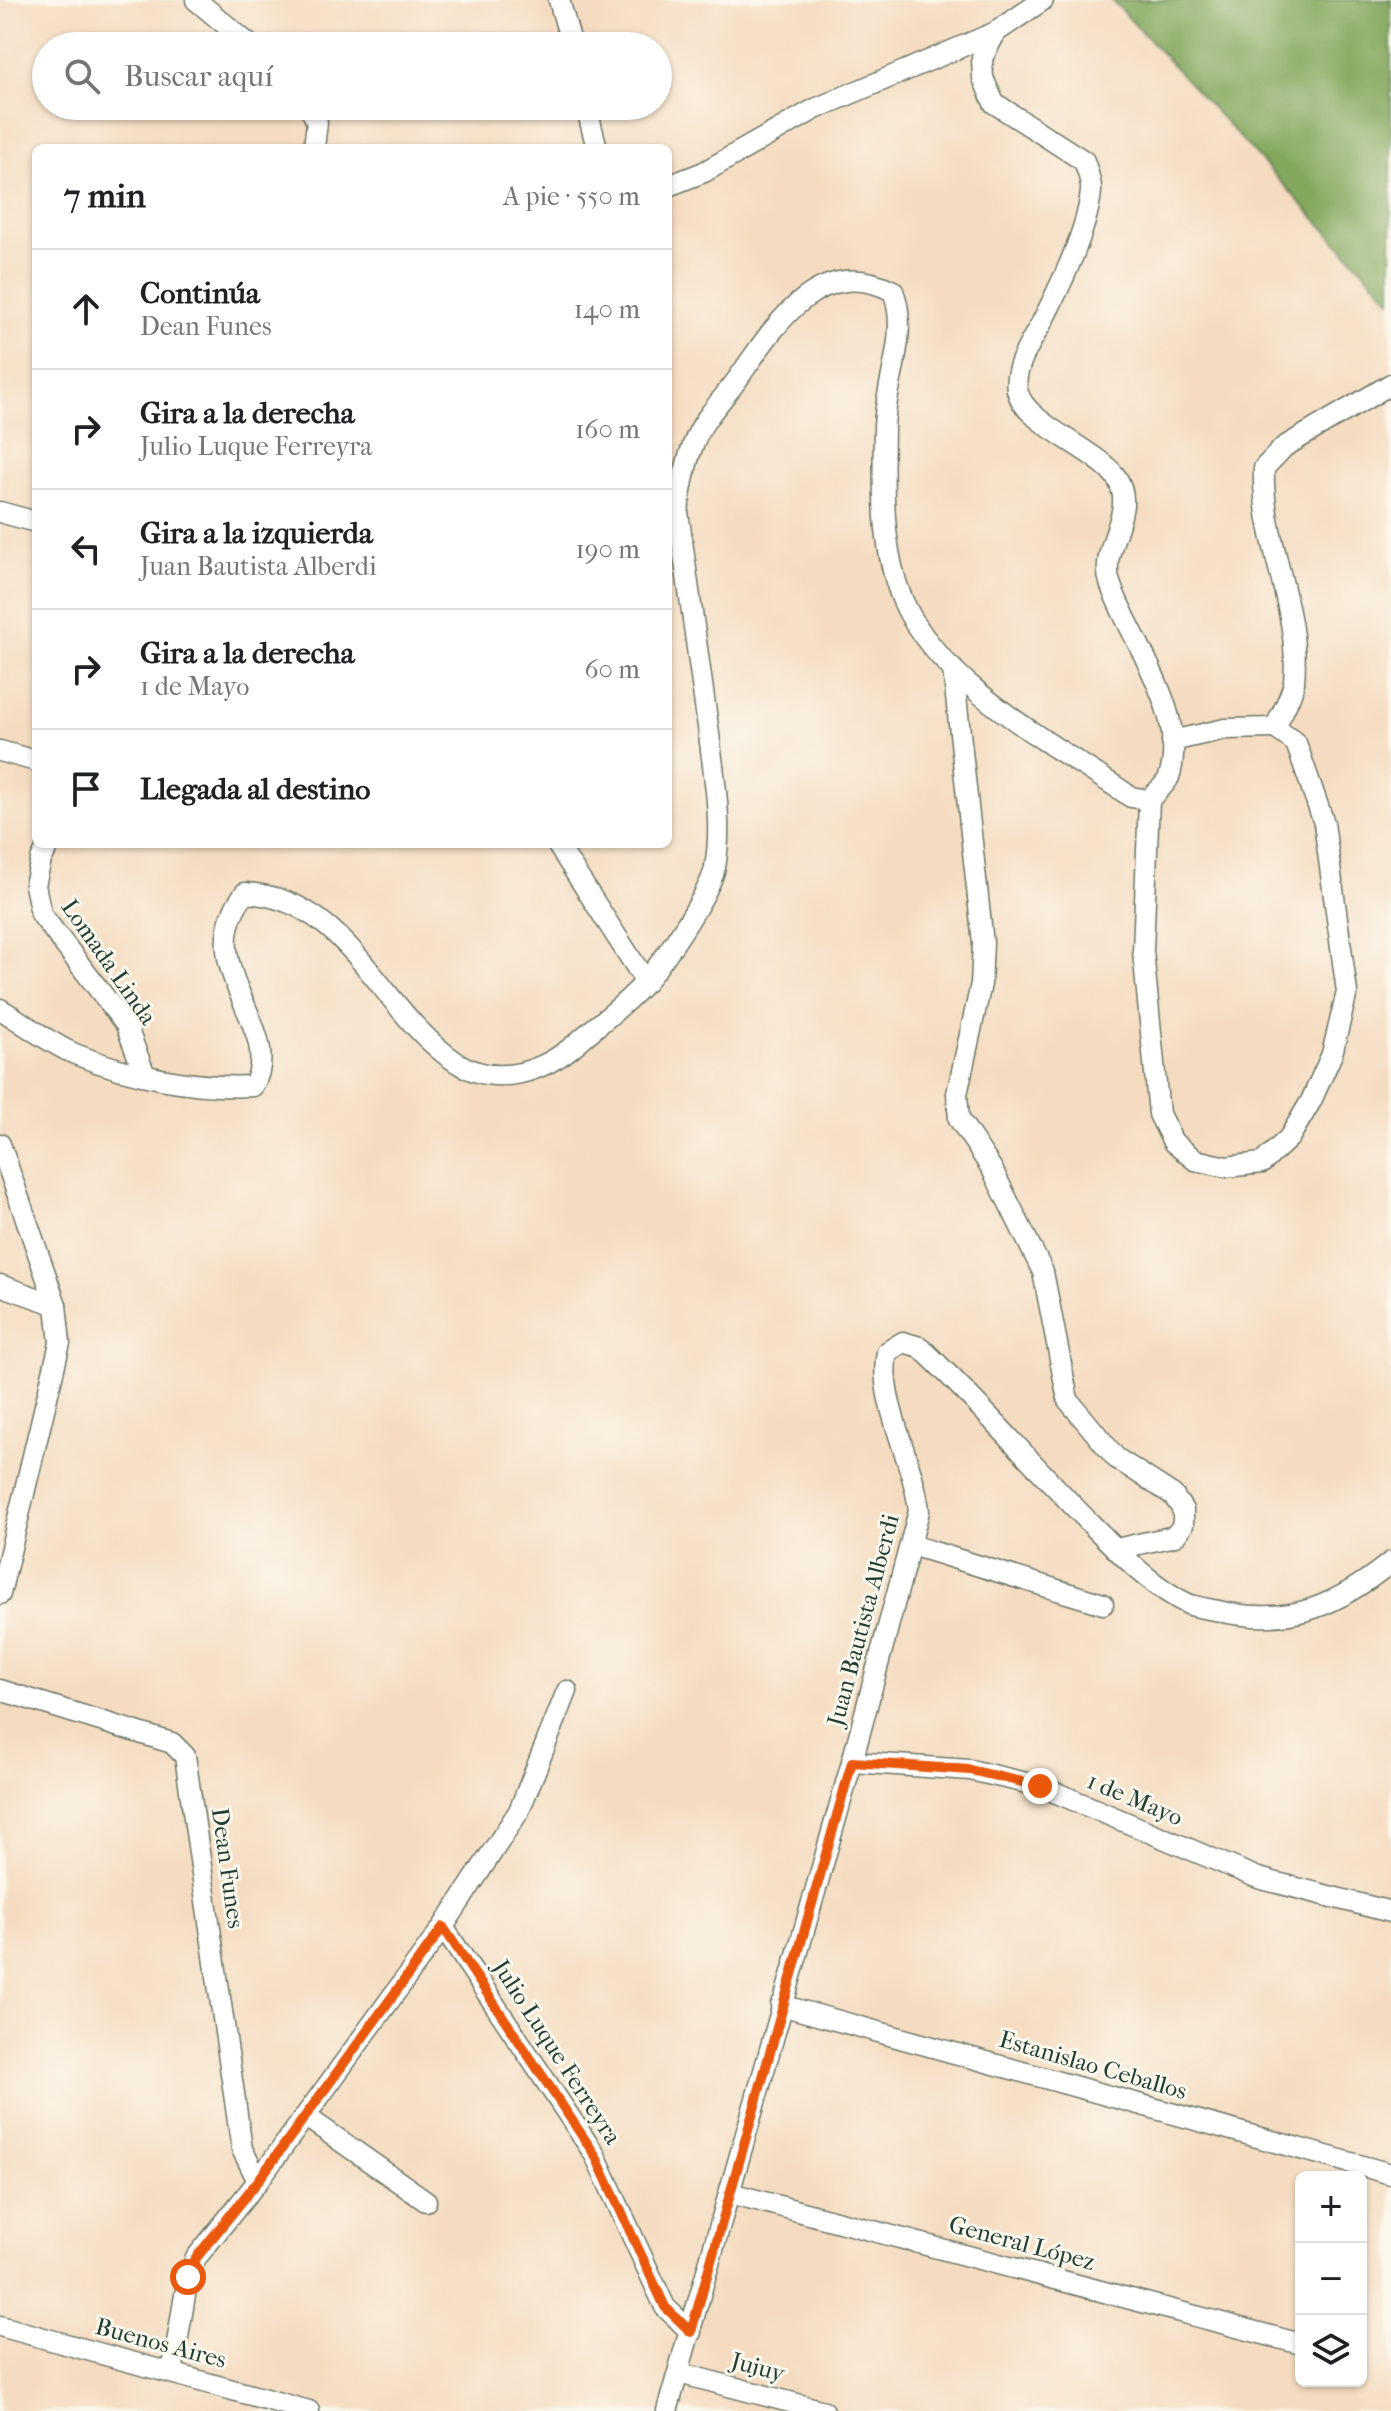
<!DOCTYPE html>
<html lang="es">
<head>
<meta charset="utf-8">
<style>
	:root { --surface:#fff; --page:#f2f2f2; --text:#202124; --muted:#757577; --line:#e0e0e0 }
	body { margin:0; font-family:"IM FELL French Canon",serif; background:var(--page); color:var(--text) }
	.controls { position:absolute; right:24px; bottom:24px; display:grid; overflow:hidden; border-radius:12px; box-shadow:0 2px 6px #0004 }
	.controls button { width:72px; height:72px; display:grid; place-items:center; padding:0; border:0; border-bottom:2px solid var(--line); background:var(--surface); color:var(--text); font:40px sans-serif }
	.stop { position:absolute; width:24px; height:24px; margin:-18px; border:6px solid #ea580c; border-radius:50%; background:#fff }
	.stop.end { background:#ea580c; border-color:#fff; box-shadow:0 2px 8px #0008 }
	.list { margin:0; padding:0; list-style:none }
	h2 { display:flex; justify-content:space-between; align-items:center; height:104px; margin:0; padding:0 32px; font-size:34px }
	h2 small { font-size:26px; font-weight:400; color:var(--muted) }
	.list li { display:grid; grid-template-columns:52px 1fr auto; gap:24px; align-items:center; box-sizing:border-box; height:120px; padding:0 32px; border-top:2px solid var(--line) }
	.list b { display:block; font-size:30px; white-space:nowrap }
	.list p { margin:0; font-size:26px; white-space:nowrap; color:var(--muted) }
	.list em { font-size:26px; font-style:normal; color:var(--muted) }
	.icon { flex:none; width:44px; height:44px; fill:none; stroke:currentColor; stroke-width:2; stroke-linecap:round; stroke-linejoin:round }
	.map { position:relative; flex:none; width:1391px; height:2411px; overflow:hidden }
	.search { position:absolute; background:var(--surface); box-shadow:0 2px 6px #0004; left:32px; top:32px; width:640px; height:88px; display:flex; align-items:center; gap:20px; box-sizing:border-box; padding:0 28px; border-radius:44px; color:var(--muted); font-size:30px }
	.panel { position:absolute; background:var(--surface); box-shadow:0 2px 6px #0004; left:32px; top:144px; width:640px; height:704px; border-radius:12px }
	.map>svg:first-child { display:block }
</style>
</head>
<body>
<div class="map">
<svg width="1391" height="2411" viewBox="0 0 1391 2411">
	<rect width="100%" height="100%" fill="#fbf7ec"/>
	<filter id="ink" filterUnits="userSpaceOnUse"><feTurbulence type="fractalNoise" baseFrequency=".0125" numOctaves="2"/><feDisplacementMap in="SourceGraphic" scale="16" xChannelSelector="R" yChannelSelector="G"/><feConvolveMatrix kernelMatrix="1 2 1 2 8 2 1 2 1" color-interpolation-filters="sRGB"/></filter>
	<filter id="wash" filterUnits="userSpaceOnUse"><feTurbulence type="fractalNoise" baseFrequency=".006" numOctaves="4" result="noise"/><feDisplacementMap in="SourceGraphic" scale="32" xChannelSelector="R" yChannelSelector="G"/><feGaussianBlur stdDeviation="1.8" result="paint"/><feColorMatrix in="noise" values="0 0 0 0 0 0 0 0 0 0 0 0 0 0 0 0 0 1.4 0 .05"/><feComposite in="paint" operator="in"/></filter>
	<g filter="url(#wash)">
		<rect width="100%" height="100%" fill="#f5dcc0"/>
		<!-- forest -->
		<path fill="#83a85d" stroke="#517248" stroke-width="2" d="M1112,0H1391V300Z"/>
	</g>
	<g filter="url(#ink)">
		<g fill="none" stroke-linecap="round" stroke-linejoin="round">
			<!-- street casing -->
			<g stroke="#6a7565" stroke-width="23">
				<g id="street">
					<path d="M196,0L251,46"/>
					<path d="M559,0L572,46"/>
					<path d="M309,106L317,122L314,148"/>
					<path d="M586,106L597,148"/>
					<path d="M668,186L704,172L815,109L996,32"/>
					<path d="M0,512L36,522"/>
					<path d="M953,669L983,943L981,984L957,1094L959,1119L992,1169L1043,1272L1068,1400L1116,1458L1173,1495L1183,1510V1525L1175,1536L1116,1549"/>
					<path d="M1172,741L1225,729L1275,728C1281,714 1292,696 1294,682C1301,609 1261,540 1264,468L1284,447L1391,384"/>
					<path d="M0,751L36,761"/>
					<path d="M1149,800L1143,951L1159,1114L1173,1142L1195,1160L1226,1167L1262,1163L1289,1138L1311,1101L1332,1054L1347,992L1324,823L1296,743L1275,728"/>
					<path d="M49,844L41,860L35,885L41,914L126,1025L145,1075"/>
					<path d="M557,844L646,982"/>
					<path d="M0,1009C24,1023 49,1043 75,1054C129,1076 196,1089 253,1086C288,1027 187,967 245,893C349,898 378,1010 456,1062C498,1089 545,1071 578,1042C600,1022 627,1004 646,981C663,961 711,892 715,867C723,824 714,777 709,734C699,660 688,586 678,512C681,487 685,464 695,440C703,419 723,399 737,380C774,327 818,253 893,291C910,334 885,383 884,428C883,483 881,550 903,601C940,686 1057,746 1131,797L1149,800C1155,793 1166,785 1169,777C1190,715 1129,638 1110,583C1098,547 1139,511 1116,477C1096,449 1022,423 1017,389C1013,367 1032,341 1042,322C1060,287 1088,229 1091,191C1092,182 1087,170 1084,161L994,103L983,78L982,58L996,32L1043,0"/>
					<path d="M0,1144L56,1305L60,1343L0,1594"/>
					<path d="M0,1285L56,1305"/>
					<path d="M911,1545L1103,1604"/>
					<path d="M0,1690L172,1743L185,1756L242,2149L258,2181"/>
					<path d="M852,1762L970,1770L1040,1786L1258,1878L1391,1912"/>
					<path d="M443,1927L595,2155L665,2307L691,2332"/>
					<path d="M781,2005L1391,2174"/>
					<path d="M305,2116L426,2201"/>
					<path d="M730,2193L1301,2344"/>
					<path d="M0,2326L309,2411"/>
					<path d="M172,2373L188,2277L196,2258L258,2181L443,1927L519,1811L567,1691"/>
					<path d="M679,2373L824,2411"/>
					<path d="M667,2411L852,1762L919,1511C914,1460 877,1400 887,1352L903,1342L920,1347C981,1404 1035,1468 1094,1527C1121,1554 1152,1587 1188,1604C1198,1608 1212,1609 1223,1612C1292,1626 1338,1605 1391,1562"/>
				</g>
			</g>
			<!-- street -->
			<use href="#street" stroke="#fff" stroke-width="20"/>
		</g>
	</g>
	<g fill="none" stroke-linecap="round" stroke-linejoin="round" filter="url(#ink)">
		<!-- route -->
		<path stroke="#ea580c" stroke-width="10" d="M188,2277L196,2258L258,2181L443,1927L595,2155L665,2307L691,2332L852,1762L970,1770L1040,1786"/>
	</g>
	<g text-anchor="middle" stroke-width="6" stroke-linejoin="round" paint-order="stroke">
		<!-- street labels -->
		<g font-size="24" fill="#1f3d34" stroke="#fbf7ec">
			<text transform="translate(109 962) rotate(55)" y="8">Lomada Linda</text>
			<text transform="translate(863 1620) rotate(-75)" y="8">Juan Bautista Alberdi</text>
			<text transform="translate(1135 1799) rotate(23)" y="8">1 de Mayo</text>
			<text transform="translate(228 1868) rotate(82)" y="8">Dean Funes</text>
			<text transform="translate(557 2052) rotate(57)" y="8">Julio Luque Ferreyra</text>
			<text transform="translate(1093 2065) rotate(16)" y="8">Estanislao Ceballos</text>
			<text transform="translate(1022 2243) rotate(15)" y="8">General López</text>
			<text transform="translate(161 2343) rotate(15)" y="8">Buenos Aires</text>
			<text transform="translate(758 2367) rotate(15)" y="8">Jujuy</text>
		</g>
	</g>
</svg>
<div class="controls">
<button>+</button>
<button>−</button>
<button><svg class="icon" aria-label="layers" viewBox="0 0 24 24"><path d="M12 4l9 5-9 5-9-5zM3 14l9 5 9-5"/></svg></button>
</div>
<div class="stop" style="left:188px;top:2277px"></div>
<div class="stop end" style="left:1040px;top:1786px"></div>
<div class="search"><svg class="icon" aria-label="search" viewBox="0 0 24 24"><circle cx="10" cy="10" r="6"/><path d="M15 15l6 6"/></svg>Buscar aquí</div>
<section class="panel">
<h2>7 min<small>A pie · 550 m</small></h2>
<ul class="list">
<li><svg class="icon" aria-label="ahead" viewBox="0 0 24 24"><path d="M12 20V5M6 11l6-6 6 6"/></svg><div><b>Continúa</b><p>Dean Funes</p></div><em>140 m</em></li>
<li><svg class="icon" aria-label="right" viewBox="0 0 24 24"><path d="M7 20v-9h11M14 6l5 5-5 5"/></svg><div><b>Gira a la derecha</b><p>Julio Luque Ferreyra</p></div><em>160 m</em></li>
<li><svg class="icon" aria-label="left" viewBox="0 0 24 24"><path d="M17 20v-9H6M10 6l-5 5 5 5"/></svg><div><b>Gira a la izquierda</b><p>Juan Bautista Alberdi</p></div><em>190 m</em></li>
<li><svg class="icon" aria-label="right" viewBox="0 0 24 24"><path d="M7 20v-9h11M14 6l5 5-5 5"/></svg><div><b>Gira a la derecha</b><p>1 de Mayo</p></div><em>60 m</em></li>
<li><svg class="icon" aria-label="arrive" viewBox="0 0 24 24"><path d="M6 21V4h12l-3 4 3 4H6"/></svg><div><b>Llegada al destino</b></div></li>
</ul>
</section>
</div>
</body>
</html>
